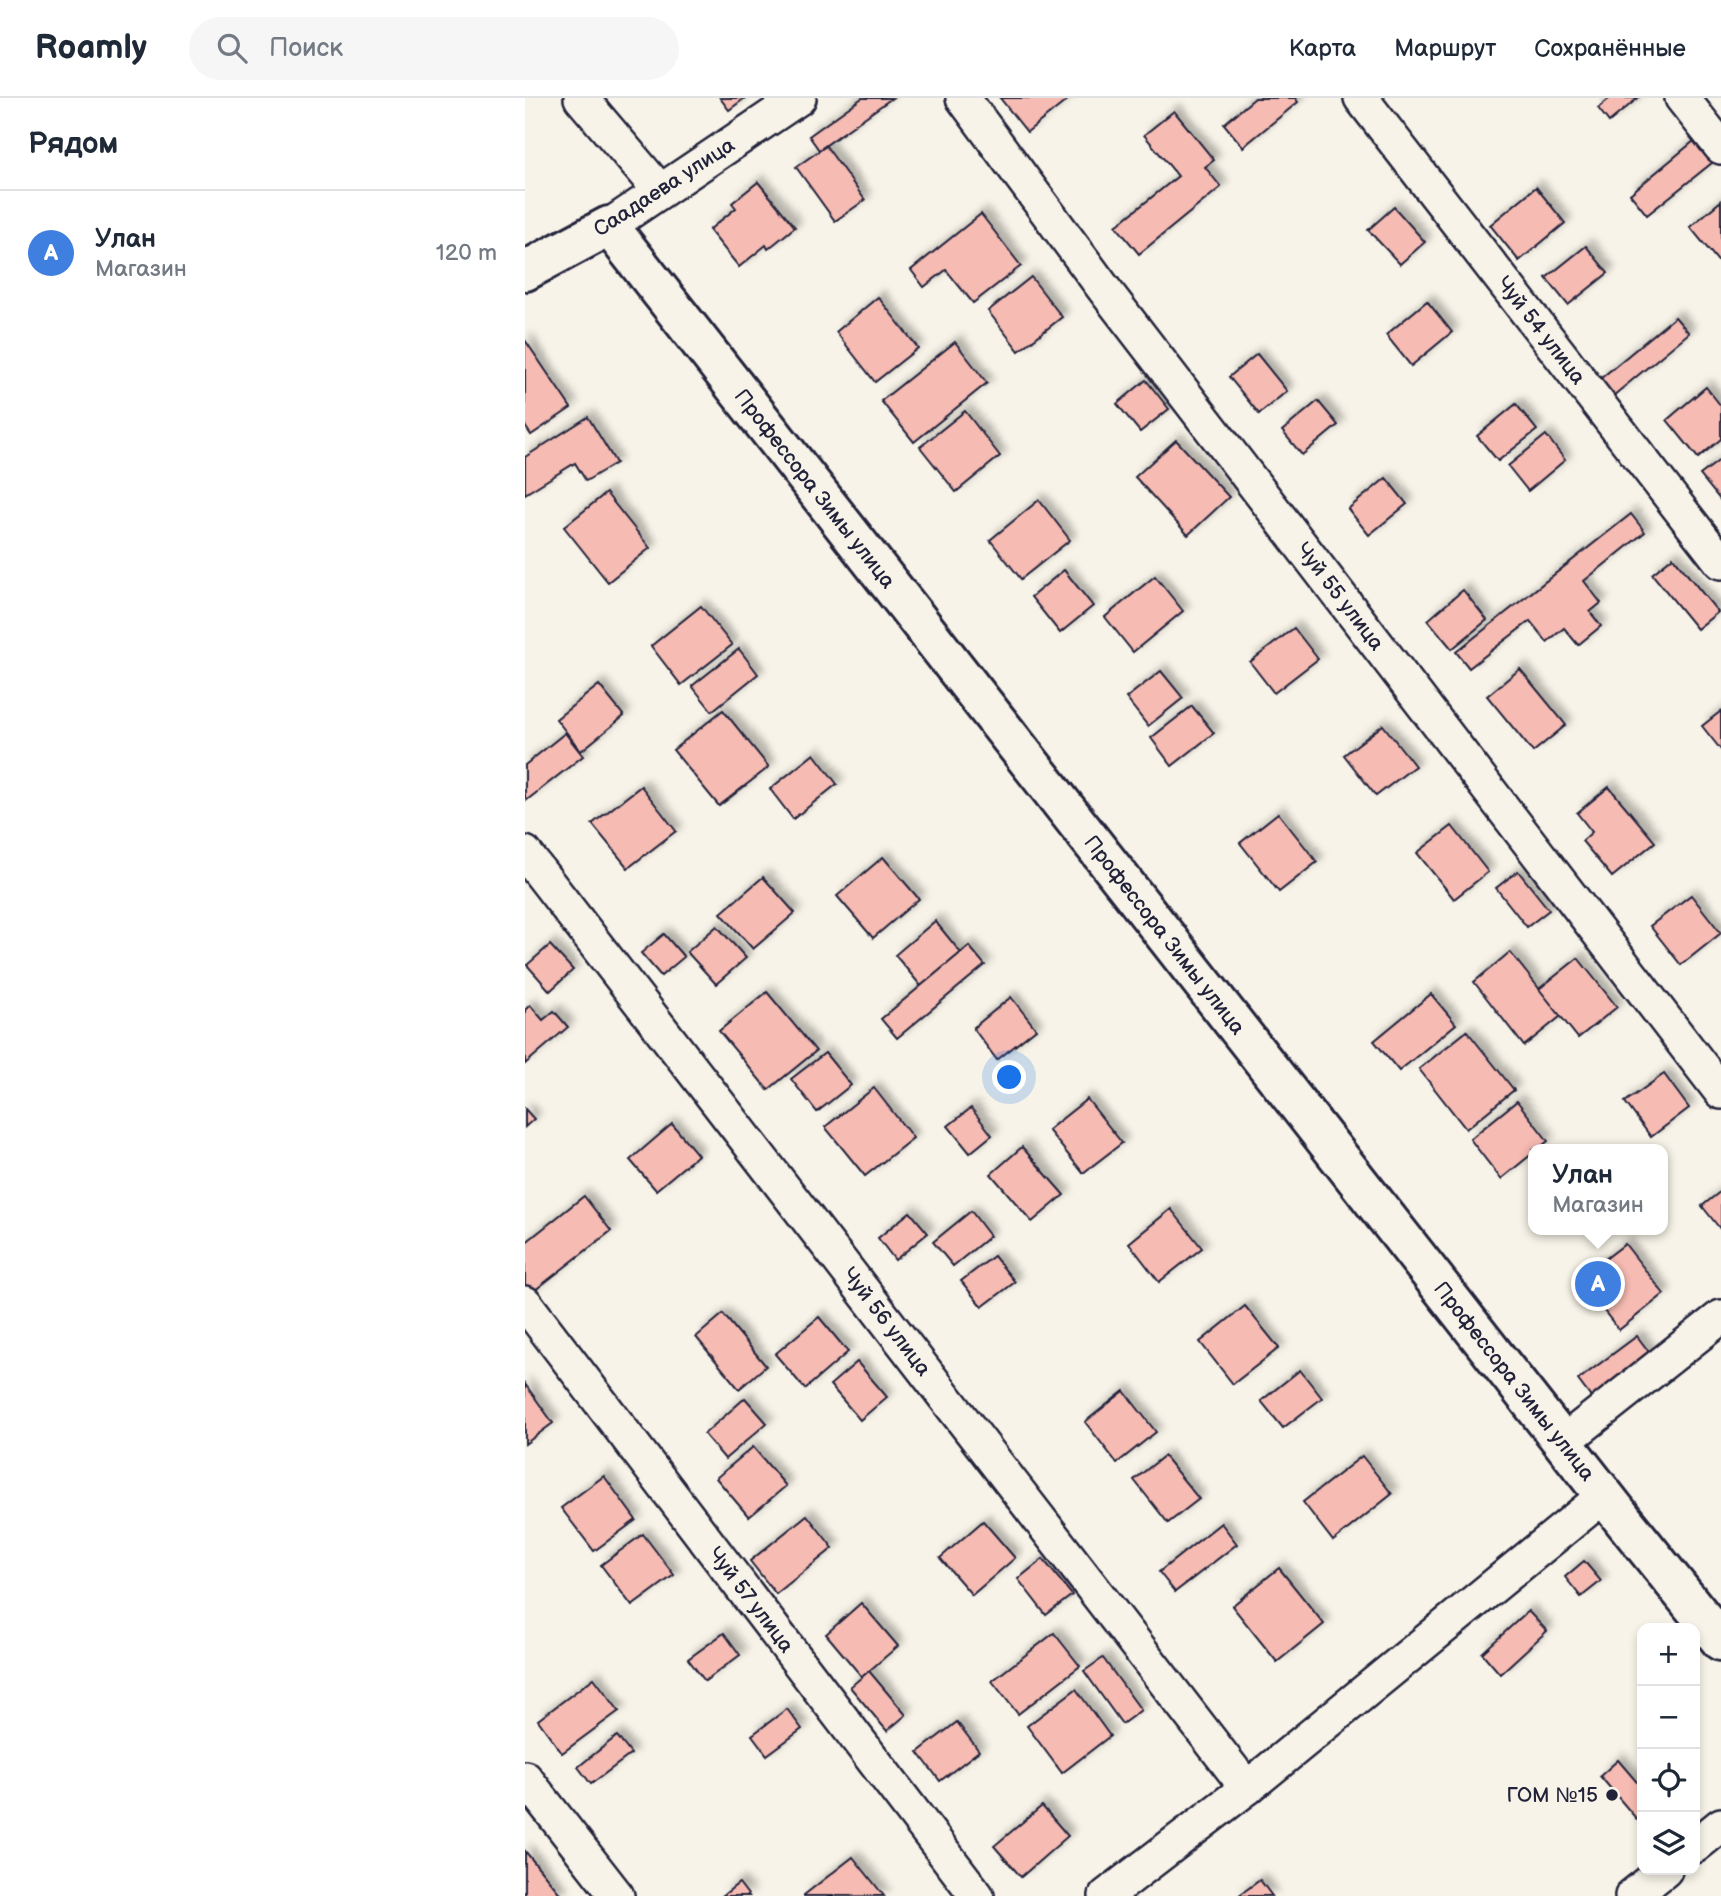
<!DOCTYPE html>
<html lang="ru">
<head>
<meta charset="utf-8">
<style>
	:root { --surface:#fff; --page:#f6f6f7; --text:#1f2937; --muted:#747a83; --line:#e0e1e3; --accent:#111827 }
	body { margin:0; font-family:"Balsamiq Sans",sans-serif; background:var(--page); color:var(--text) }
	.controls { position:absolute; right:21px; bottom:21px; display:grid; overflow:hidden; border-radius:14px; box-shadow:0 4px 10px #0003 }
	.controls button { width:63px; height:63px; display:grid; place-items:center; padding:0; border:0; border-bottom:2px solid var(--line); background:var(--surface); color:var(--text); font:35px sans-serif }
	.you { position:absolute; left:485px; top:980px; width:24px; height:24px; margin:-18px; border:5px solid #fff; border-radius:50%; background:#1a73e8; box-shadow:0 0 0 10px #1a73e833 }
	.badge { display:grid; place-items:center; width:46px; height:46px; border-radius:50%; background:var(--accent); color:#fff; font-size:23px; font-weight:700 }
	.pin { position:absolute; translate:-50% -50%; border:4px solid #fff; box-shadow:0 2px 7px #0006 }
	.popup { position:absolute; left:1003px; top:1046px; width:140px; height:91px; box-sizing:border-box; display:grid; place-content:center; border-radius:14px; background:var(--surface); filter:drop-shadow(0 2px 5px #0005); font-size:23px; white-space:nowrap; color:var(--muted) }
	.popup b { font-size:26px; color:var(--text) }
	.popup::after { content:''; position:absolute; left:50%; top:100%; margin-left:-14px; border:14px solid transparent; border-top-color:var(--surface) }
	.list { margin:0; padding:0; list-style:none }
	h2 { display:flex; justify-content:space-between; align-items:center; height:91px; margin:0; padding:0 28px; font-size:30px }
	h2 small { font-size:23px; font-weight:400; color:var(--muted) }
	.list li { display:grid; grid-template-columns:46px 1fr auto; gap:21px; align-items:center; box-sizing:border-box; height:126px; padding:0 28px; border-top:2px solid var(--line) }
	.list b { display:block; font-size:26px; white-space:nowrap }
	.list p { margin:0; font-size:23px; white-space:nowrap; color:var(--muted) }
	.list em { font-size:23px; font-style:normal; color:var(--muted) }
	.icon { flex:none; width:38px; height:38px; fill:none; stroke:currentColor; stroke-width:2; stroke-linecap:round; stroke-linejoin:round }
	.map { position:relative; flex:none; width:1196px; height:1798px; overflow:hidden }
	header { display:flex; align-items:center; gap:42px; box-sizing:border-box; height:98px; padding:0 35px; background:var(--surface); border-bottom:2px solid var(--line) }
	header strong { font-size:33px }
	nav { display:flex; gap:38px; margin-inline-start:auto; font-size:24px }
	.search { width:490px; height:63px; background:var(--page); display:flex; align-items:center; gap:18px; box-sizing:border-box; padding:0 24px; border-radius:38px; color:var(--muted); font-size:26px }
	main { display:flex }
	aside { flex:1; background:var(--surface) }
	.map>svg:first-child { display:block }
</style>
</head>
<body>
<header>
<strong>Roamly</strong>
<div class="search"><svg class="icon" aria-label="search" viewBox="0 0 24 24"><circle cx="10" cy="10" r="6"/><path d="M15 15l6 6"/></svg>Поиск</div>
<nav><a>Карта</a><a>Маршрут</a><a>Сохранённые</a></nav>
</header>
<main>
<aside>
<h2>Рядом<small></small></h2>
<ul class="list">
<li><span class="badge" style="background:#3f7fe0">A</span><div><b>Улан</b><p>Магазин</p></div><em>120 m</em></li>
</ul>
</aside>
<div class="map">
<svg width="1196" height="1798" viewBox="0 0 1196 1798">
	<defs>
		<filter id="shadow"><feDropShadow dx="6" dy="-6" stdDeviation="3.5" flood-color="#0004"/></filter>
	</defs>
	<rect width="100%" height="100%" fill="#f7f3e8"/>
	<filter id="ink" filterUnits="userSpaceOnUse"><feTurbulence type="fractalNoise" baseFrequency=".0143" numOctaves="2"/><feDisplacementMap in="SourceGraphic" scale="14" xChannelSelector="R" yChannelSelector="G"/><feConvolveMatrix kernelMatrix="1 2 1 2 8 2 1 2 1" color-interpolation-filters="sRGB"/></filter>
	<g filter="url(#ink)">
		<!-- building -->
		<g fill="#f6bbb2" stroke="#22223b" stroke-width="2" filter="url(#shadow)">
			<path d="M195,0H220L204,12Z"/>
			<path d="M337,0H367L294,52L284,38Z"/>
			<path d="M475,0H545L502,34Z"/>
			<path d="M730,0H770L773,4L718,49L699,26Z"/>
			<path d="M1085,0H1113L1084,24L1073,10Z"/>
			<path d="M649,13L689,62L680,69L696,89L614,156L591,128L653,78L619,37Z"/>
			<path d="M1175,38L1193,60L1122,117L1105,96Z"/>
			<path d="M301,48L340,102L310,123L271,69Z"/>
			<path d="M233,84L270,129L243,151L241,147L214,169L184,132L211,110L207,105Z"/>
			<path d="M1011,89L1040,125L994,163L965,127Z"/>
			<path d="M1196,103V167L1165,129Z"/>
			<path d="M869,109L900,144L875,166L843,132Z"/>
			<path d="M456,116L496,168L448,205L421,172L399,189L386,172Z"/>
			<path d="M1061,148L1083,175L1043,207L1021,180Z"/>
			<path d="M506,179L537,219L494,253L463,213Z"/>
			<path d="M353,199L393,250L350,284L311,234Z"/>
			<path d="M902,203L927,234L886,268L861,237Z"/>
			<path d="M1150,219L1164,235L1088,298L1075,281Z"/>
			<path d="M0,242L46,310L6,337L0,328Z"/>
			<path d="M430,244L462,285L389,344L356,303Z"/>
			<path d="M732,256L762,293L734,316L704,279Z"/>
			<path d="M621,282L644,311L615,334L592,306Z"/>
			<path d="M1181,289L1196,308V341L1173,360L1142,322Z"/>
			<path d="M793,303L813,327L777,357L757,333Z"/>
			<path d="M991,306L1012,332L973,363L952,338Z"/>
			<path d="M440,313L475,358L431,394L395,349Z"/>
			<path d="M63,319L91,365L61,383L50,365L0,396V359Z"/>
			<path d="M1021,337L1040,362L1003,393L983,368Z"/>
			<path d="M651,342L704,399L663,437L610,379Z"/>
			<path d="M1196,361V403L1175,377Z"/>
			<path d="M861,380L882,406L844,437L823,411Z"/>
			<path d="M81,395L125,450L83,484L39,429Z"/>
			<path d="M514,402L545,442L496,481L465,442Z"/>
			<path d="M1106,416L1120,434L1059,483L1076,505L1065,514L1076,528L1053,547L1039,530L1022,544L1005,523L944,570L931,554Z"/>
			<path d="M1148,459L1193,514L1172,531L1127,476Z"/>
			<path d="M539,472L568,508L535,535L506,499Z"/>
			<path d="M630,478L658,513L608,554L580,519Z"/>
			<path d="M938,492L962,522L927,551L903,522Z"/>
			<path d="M176,508L207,547L156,587L126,548Z"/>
			<path d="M769,530L793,561L749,595L725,564Z"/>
			<path d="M214,551L233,576L187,613L167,588Z"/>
			<path d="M995,571L1041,627L1008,654L962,598Z"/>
			<path d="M636,573L658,600L623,628L601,600Z"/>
			<path d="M74,587L99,618L56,653L31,621Z"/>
			<path d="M667,608L689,635L647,668L626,640Z"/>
			<path d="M198,612L244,669L194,708L148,652Z"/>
			<path d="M1196,613V652L1177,628Z"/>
			<path d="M858,627L890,668L851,698L819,657Z"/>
			<path d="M40,635L58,658L2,702L0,699V667Z"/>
			<path d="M289,656L312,686L268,721L245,691Z"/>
			<path d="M116,688L151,733L103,770L67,726Z"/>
			<path d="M1084,689L1130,744L1087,779L1057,743L1067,734L1052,715Z"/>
			<path d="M753,715L792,764L754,794L715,745Z"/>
			<path d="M927,728L963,774L929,801L892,755Z"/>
			<path d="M358,759L394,801L348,840L312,798Z"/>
			<path d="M993,773L1024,812L1002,829L971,790Z"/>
			<path d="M238,779L270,815L228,851L196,815Z"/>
			<path d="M1166,797L1196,835L1156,867L1125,828Z"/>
			<path d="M410,823L436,855L396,888L370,857Z"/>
			<path d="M192,828L221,860L191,886L162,854Z"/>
			<path d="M139,836L159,859L136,878L116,855Z"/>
			<path d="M25,847L48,872L25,893L2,867Z"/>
			<path d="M444,848L460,867L372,940L356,921Z"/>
			<path d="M985,854L1036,918L999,948L949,884Z"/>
			<path d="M1053,860L1092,909L1053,940L1014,891Z"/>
			<path d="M242,894L291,953L243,992L194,933Z"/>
			<path d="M906,896L931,926L874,973L849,943Z"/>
			<path d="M486,899L511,931L472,962L448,930Z"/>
			<path d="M5,907L18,922L29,913L43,929L0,966V912Z"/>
			<path d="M942,933L989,992L941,1031L894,971Z"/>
			<path d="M300,955L326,987L292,1014L266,981Z"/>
			<path d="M1139,976L1164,1010L1126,1039L1100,1004Z"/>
			<path d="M349,990L388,1040L340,1078L300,1029Z"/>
			<path d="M562,1001L597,1045L558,1075L523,1032Z"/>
			<path d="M992,1003L1023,1043L1013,1051H1008V1055L976,1081L945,1041Z"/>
			<path d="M446,1010L467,1037L445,1055L423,1028Z"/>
			<path d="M0,1011L9,1021L0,1029Z"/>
			<path d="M147,1026L173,1057L131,1092L105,1062Z"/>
			<path d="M497,1049L539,1097L507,1124L466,1076Z"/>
			<path d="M1196,1093V1132L1177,1108Z"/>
			<path d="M59,1098L86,1133L5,1196L0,1189V1145Z"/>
			<path d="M646,1111L677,1150L634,1184L604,1145Z"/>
			<path d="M446,1113L465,1138L428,1168L408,1144Z"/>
			<path d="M385,1114L403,1135L370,1162L353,1140Z"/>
			<path d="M1100,1146L1139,1196L1094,1232L1054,1181Z"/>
			<path d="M469,1158L490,1184L457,1209L436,1183Z"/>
			<path d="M720,1208L754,1250L708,1286L675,1244Z"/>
			<path d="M198,1216L241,1268L214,1291L171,1239Z"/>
			<path d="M294,1219L323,1254L280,1291L250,1256Z"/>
			<path d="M1112,1238L1127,1258L1068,1302L1053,1282Z"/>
			<path d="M332,1264L362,1299L335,1322L305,1287Z"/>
			<path d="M775,1272L797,1300L758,1330L736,1303Z"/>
			<path d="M0,1286L28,1325L0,1346Z"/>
			<path d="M599,1293L631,1334L592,1365L560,1324Z"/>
			<path d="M220,1300L242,1325L200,1361L179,1336Z"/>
			<path d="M228,1349L261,1388L224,1419L191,1380Z"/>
			<path d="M639,1358L674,1401L643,1425L609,1382Z"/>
			<path d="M837,1358L867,1396L808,1443L778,1404Z"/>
			<path d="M79,1378L111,1422L69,1453L36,1410Z"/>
			<path d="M282,1417L308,1450L251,1496L225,1463Z"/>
			<path d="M458,1423L490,1460L447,1497L415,1460Z"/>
			<path d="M696,1425L712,1446L650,1494L634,1474Z"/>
			<path d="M118,1436L149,1477L107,1508L76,1467Z"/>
			<path d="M518,1461L547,1497L521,1517L493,1481Z"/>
			<path d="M1059,1463L1076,1483L1056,1499L1040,1479Z"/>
			<path d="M754,1470L799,1526L752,1564L707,1508Z"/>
			<path d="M336,1505L373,1548L337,1579L301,1536Z"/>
			<path d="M1003,1513L1022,1533L975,1576L957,1555Z"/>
			<path d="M199,1535L215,1557L180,1583L163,1561Z"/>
			<path d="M529,1535L555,1568L493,1616L467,1583Z"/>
			<path d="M578,1560L616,1612L597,1626L559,1573Z"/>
			<path d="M344,1573L381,1617L362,1633L325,1589Z"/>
			<path d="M69,1580L94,1613L37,1655L13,1622Z"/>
			<path d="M551,1591L585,1638L537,1675L502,1628Z"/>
			<path d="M262,1611L277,1631L242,1657L227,1637Z"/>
			<path d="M432,1624L454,1653L415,1683L393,1654Z"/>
			<path d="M92,1638L106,1656L66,1686L53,1669Z"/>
			<path d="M1093,1662L1117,1690V1722L1114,1724L1075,1678Z"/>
			<path d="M517,1708L543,1738L496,1779L469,1748Z"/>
			<path d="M0,1753L37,1798H0Z"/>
			<path d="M328,1759L359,1798H279V1797Z"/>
			<path d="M735,1782L747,1798H713Z"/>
			<path d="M214,1785L224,1798H197Z"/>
		</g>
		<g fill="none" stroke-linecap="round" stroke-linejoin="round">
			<!-- street casing -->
			<g stroke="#22223b" stroke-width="38">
				<g id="street">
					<path d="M56,0L135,93"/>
					<path id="s1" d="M438,0L579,191L1196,994"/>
					<path id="s2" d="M836,0L1196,464"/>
					<path d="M1157,0L1196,49"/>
					<path d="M84,128L274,0"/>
					<path id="s3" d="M0,755L722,1690"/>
					<path id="s4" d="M0,1205L452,1798"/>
					<path d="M1038,1344L1196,1219"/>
					<path d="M0,1680L92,1798"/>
					<path d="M1170,1748L1196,1727"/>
					<path d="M581,1798L722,1690L1080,1397"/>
					<path d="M1107,1798L1140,1772"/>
				</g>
			</g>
			<!-- secondary casing -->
			<g stroke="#22223b" stroke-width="44">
				<g id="secondary">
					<path id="s5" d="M0,173L84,128L1100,1424L1196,1543"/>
				</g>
			</g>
			<!-- street -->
			<use href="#street" stroke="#f7f3e8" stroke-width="33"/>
			<!-- secondary -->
			<use href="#secondary" stroke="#f7f3e8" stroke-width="38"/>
		</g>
	</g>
	<!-- markers -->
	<circle fill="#22223b" stroke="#f7f3e8" stroke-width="2.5" cx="1087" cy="1697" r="7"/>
	<g text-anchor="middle" stroke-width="5" stroke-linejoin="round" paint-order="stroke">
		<!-- street labels -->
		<g font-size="21" fill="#22223b" stroke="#f7f3e8">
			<text transform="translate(139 89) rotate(-33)" y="7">Саадаева улица</text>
			<text dy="7" stroke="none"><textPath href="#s2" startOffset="294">Чуй 54 улица</textPath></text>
			<text dy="7" stroke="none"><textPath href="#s5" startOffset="429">Профессора Зимы улица</textPath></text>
			<text dy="7" stroke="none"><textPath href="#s1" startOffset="625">Чуй 55 улица</textPath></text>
			<text dy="7" stroke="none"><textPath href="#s5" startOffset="996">Профессора Зимы улица</textPath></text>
			<text dy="7" stroke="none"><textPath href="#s3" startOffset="592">Чуй 56 улица</textPath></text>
			<text dy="7" stroke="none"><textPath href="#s5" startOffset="1563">Профессора Зимы улица</textPath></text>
			<text dy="7" stroke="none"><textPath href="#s4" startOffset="373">Чуй 57 улица</textPath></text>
		</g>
		<!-- poi labels -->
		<g font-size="21" fill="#22223b" stroke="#f7f3e8" text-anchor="end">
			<text x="1073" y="1704">ГОМ №15</text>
		</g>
	</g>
</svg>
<div class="controls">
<button>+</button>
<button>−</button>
<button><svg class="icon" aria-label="locate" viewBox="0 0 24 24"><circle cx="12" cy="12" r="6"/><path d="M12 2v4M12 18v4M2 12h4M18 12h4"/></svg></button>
<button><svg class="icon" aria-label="layers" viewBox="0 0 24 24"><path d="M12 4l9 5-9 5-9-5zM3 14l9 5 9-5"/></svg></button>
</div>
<div class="you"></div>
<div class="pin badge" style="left:1073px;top:1186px;background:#3f7fe0">A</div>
<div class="popup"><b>Улан</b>Магазин</div>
</div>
</main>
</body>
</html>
